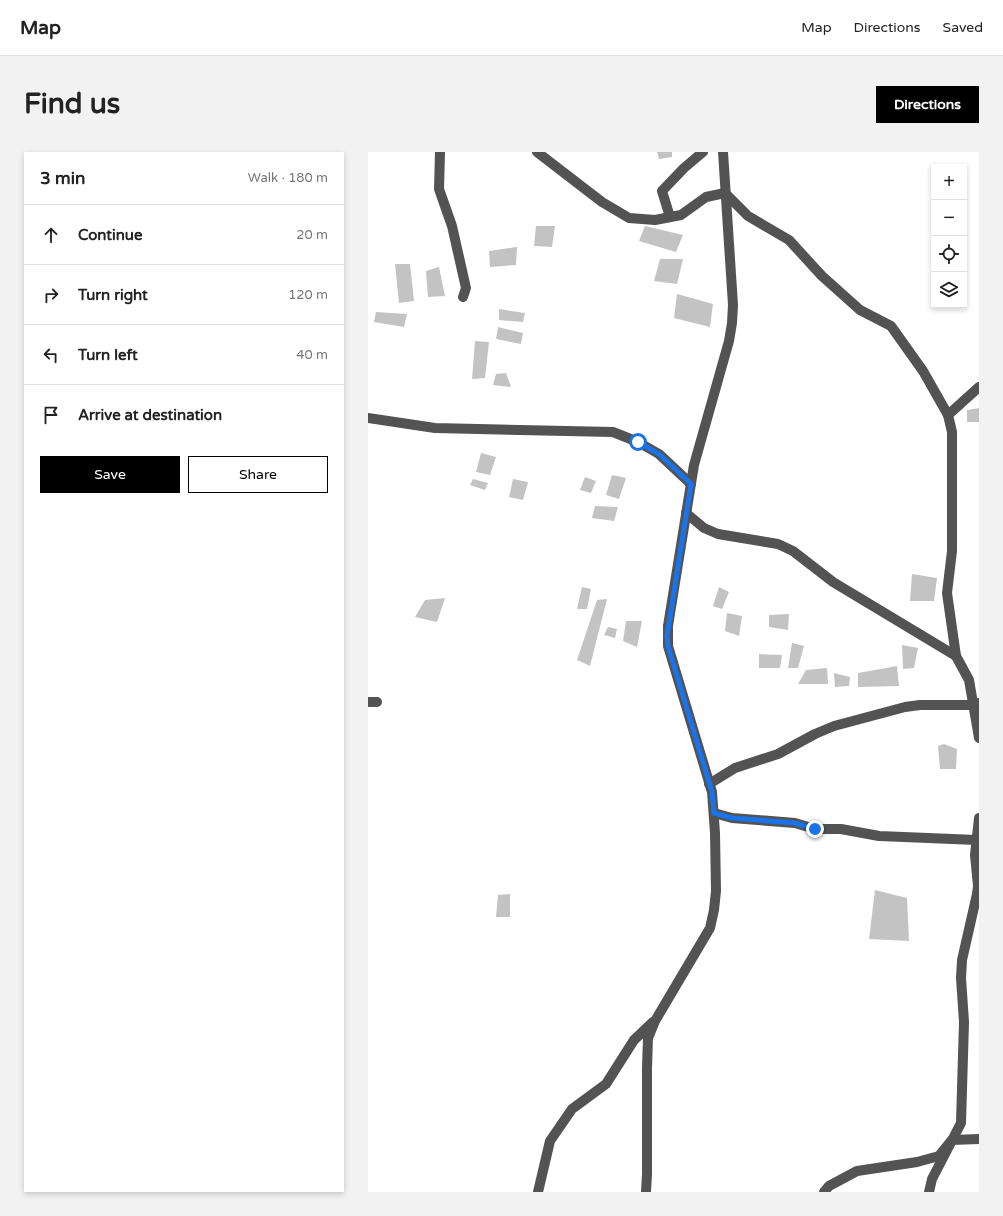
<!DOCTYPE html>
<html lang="en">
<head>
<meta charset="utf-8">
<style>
	:root { --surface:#fff; --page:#f2f2f2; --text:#222; --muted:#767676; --line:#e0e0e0; --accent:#000 }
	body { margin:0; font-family:"Varela Round",sans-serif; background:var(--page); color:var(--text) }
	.controls { position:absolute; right:12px; top:12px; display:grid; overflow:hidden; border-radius:0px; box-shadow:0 2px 6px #0003 }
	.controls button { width:36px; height:36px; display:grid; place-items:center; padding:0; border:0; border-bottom:1px solid var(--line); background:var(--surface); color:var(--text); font:20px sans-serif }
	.stop { position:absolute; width:12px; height:12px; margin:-9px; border:3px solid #1a73e8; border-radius:50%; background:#fff }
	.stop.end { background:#1a73e8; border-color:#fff; box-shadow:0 1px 4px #0008 }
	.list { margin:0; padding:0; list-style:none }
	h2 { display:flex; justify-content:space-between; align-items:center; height:52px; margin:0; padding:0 16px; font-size:17px }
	h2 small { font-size:13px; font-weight:400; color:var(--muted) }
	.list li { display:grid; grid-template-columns:26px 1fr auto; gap:12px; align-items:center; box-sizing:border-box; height:60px; padding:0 16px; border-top:1px solid var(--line) }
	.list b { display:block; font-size:15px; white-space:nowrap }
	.list em { font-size:13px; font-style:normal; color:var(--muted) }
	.actions { display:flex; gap:8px; padding:12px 16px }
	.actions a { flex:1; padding:9px 0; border:1px solid var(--accent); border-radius:0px; text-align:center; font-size:14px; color:var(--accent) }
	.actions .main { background:var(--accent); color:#fff }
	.icon { flex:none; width:22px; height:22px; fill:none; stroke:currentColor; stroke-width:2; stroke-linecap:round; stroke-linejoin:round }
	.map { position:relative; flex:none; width:611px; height:1040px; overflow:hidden; border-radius:0px }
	header { display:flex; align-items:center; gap:24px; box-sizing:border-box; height:56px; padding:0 20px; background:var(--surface); border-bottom:1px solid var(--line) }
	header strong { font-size:19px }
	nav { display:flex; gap:22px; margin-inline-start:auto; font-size:14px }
	.intro { display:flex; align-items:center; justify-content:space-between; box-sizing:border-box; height:96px; padding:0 24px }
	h1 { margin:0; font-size:28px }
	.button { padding:10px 18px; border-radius:0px; background:var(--accent); color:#fff; font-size:14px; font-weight:700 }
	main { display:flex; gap:24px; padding:0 24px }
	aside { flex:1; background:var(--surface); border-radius:0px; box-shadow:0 2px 6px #0003 }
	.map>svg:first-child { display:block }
</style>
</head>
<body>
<header>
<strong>Map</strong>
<nav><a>Map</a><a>Directions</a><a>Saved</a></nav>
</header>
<div class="intro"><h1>Find us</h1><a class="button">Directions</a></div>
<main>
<aside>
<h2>3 min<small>Walk · 180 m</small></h2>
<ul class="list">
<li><svg class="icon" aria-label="ahead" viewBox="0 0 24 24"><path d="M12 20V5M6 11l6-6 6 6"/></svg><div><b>Continue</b></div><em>20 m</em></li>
<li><svg class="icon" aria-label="right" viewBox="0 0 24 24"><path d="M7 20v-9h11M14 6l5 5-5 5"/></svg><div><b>Turn right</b></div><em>120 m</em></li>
<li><svg class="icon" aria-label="left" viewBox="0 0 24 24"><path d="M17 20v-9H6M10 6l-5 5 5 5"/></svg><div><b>Turn left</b></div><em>40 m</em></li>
<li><svg class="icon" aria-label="arrive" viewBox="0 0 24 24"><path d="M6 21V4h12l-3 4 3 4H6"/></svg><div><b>Arrive at destination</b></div></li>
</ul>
<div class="actions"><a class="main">Save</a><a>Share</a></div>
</aside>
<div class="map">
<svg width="611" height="1040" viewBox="0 0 611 1040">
	<rect width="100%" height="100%" fill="#fff"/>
	<!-- building -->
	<g fill="#c3c3c3">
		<path d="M289,0H304V5L291,7Z"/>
		<path d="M168,74H187L184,95L166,94Z"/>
		<path d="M277,74L315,83L308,100L271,89Z"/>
		<path d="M149,95L148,113L122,115L121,99Z"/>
		<path d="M292,107H315L309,132L286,129Z"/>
		<path d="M27,112H42L46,149L31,151Z"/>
		<path d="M71,115L77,144L60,145L58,119Z"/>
		<path d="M309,142L345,152L342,175L306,166Z"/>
		<path d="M131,157L157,161L155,170L131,168Z"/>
		<path d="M8,160L39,162L36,175L6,170Z"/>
		<path d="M130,175L155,181L153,192L128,187Z"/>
		<path d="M107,189L121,190L117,226L104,227Z"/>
		<path d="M138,221L143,235L125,233L128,222Z"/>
		<path d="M611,256V270H599V258Z"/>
		<path d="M113,301L128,305L122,323L108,320Z"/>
		<path d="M244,323L258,326L251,347L238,343Z"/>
		<path d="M217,325L228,329L223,341L212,338Z"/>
		<path d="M105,327L120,331L117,338L102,333Z"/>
		<path d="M145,327L160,330L155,348L141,345Z"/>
		<path d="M227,354L250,355L246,369L224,366Z"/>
		<path d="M544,422L569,426L566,449H542Z"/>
		<path d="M214,435L223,437L219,457H209Z"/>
		<path d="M351,435L361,440L354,457L345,454Z"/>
		<path d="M77,446L69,470L47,465L57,448Z"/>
		<path d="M239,447L222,514L209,508L229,448Z"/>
		<path d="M359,461L374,464L371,484L357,479Z"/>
		<path d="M421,462L420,478L401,475V463Z"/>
		<path d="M258,469H274L269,495L255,489Z"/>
		<path d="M240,475L249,477L247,486L236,483Z"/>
		<path d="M424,491L436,494L430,516H420Z"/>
		<path d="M534,493L550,496L546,516L535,517Z"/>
		<path d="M391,502L414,503L412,516H391Z"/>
		<path d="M529,514L531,534L490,535V521Z"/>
		<path d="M459,516L460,532H430L438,518Z"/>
		<path d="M466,521L482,525L481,534L467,535Z"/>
		<path d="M576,592L589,597L588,617H572L570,594Z"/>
		<path d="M507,738L539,746L541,789L501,787Z"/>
		<path d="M142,742V765H128L130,743Z"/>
	</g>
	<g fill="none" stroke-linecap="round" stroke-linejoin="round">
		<!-- minor -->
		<g stroke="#535353" stroke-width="10">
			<path d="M72,0L71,37L84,74L98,136L95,145"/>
			<path d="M169,0L234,50L261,66L287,68L313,63L338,45L357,41L380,64L421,88L454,124L492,158L523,174L555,219L580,263"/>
			<path d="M302,65L294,39L316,16L335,0"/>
			<path d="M0,266L67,276L245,280L270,290L291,302L323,332"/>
			<path d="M318,361L336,376L350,382L410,392L425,399L465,430L588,504L601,528L611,586"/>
			<path d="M588,504L579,441L584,399V280L580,263L611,235"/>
			<path d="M0,550H9"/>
			<path d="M341,632L367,616L410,602L447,582L466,574L537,555L552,553H606L611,551"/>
			<path d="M346,661L364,666L427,671L447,677H473L511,684L609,688"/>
			<path d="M610,748L609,742L610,734L607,703L611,666"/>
			<path d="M170,1040L182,989L204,957L238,932L266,888L285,870"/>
			<path d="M278,1040L279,1022V916L280,886L287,869L342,776L346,758L348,739L347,681L344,640L300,494V474L326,313L361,189L364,171L365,153L355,0"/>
			<path d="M456,1040L461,1034L489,1019L549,1010L571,1004L584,988L611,987"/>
			<path d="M561,1040L564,1027L593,971L596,870L593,826L594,808L609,742"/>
		</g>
	</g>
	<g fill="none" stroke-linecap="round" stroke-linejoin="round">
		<!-- route -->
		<path stroke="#1a73e8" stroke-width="5" d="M270,290L291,302L323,332L299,484L300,494L344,640L346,661L364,666L427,671L447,677"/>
	</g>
</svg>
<div class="controls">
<button>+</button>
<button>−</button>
<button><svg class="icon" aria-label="locate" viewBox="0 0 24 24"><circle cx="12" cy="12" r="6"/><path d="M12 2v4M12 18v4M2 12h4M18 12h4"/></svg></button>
<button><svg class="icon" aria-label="layers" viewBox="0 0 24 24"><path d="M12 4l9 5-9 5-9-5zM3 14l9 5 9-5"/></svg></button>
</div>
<div class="stop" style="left:270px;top:290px"></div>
<div class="stop end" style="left:447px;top:677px"></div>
</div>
</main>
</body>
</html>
